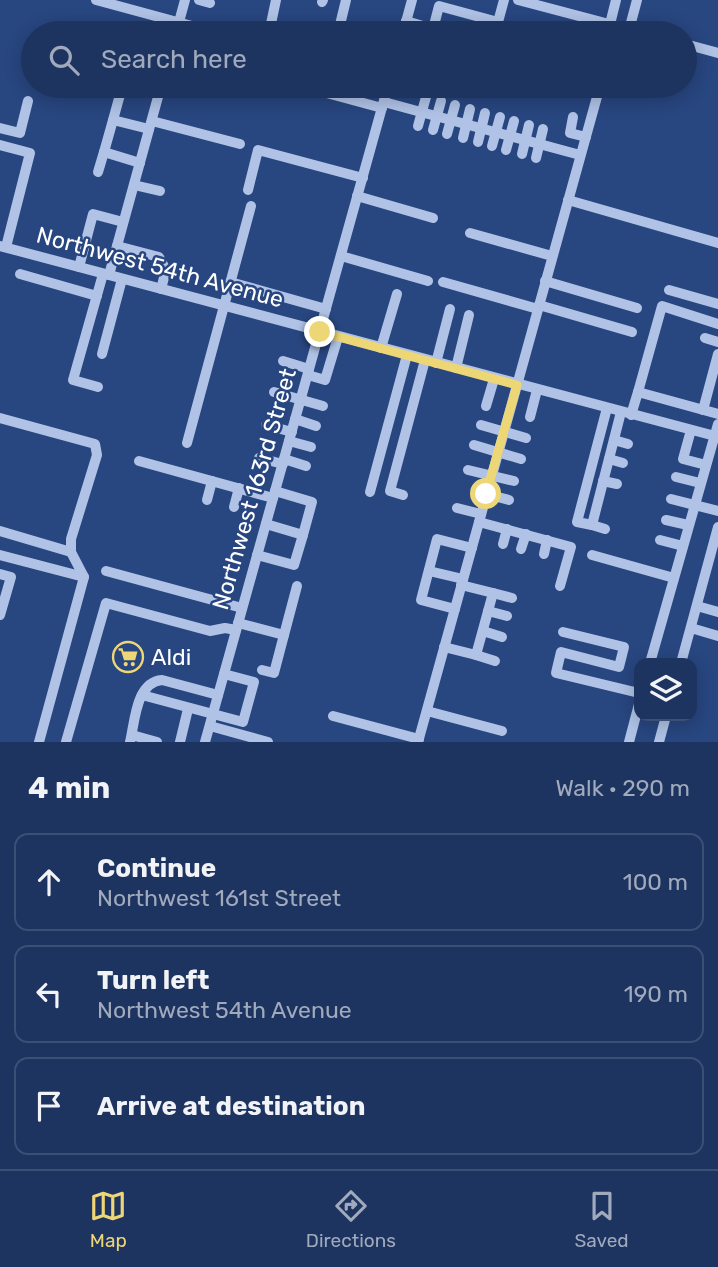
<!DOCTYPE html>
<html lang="en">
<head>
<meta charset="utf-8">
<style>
	:root { --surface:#1e3460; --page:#2b3f69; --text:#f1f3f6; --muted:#a1aabd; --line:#3c4f75; --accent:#edd676 }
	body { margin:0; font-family:Rubik,sans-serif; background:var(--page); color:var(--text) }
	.controls { position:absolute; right:21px; bottom:21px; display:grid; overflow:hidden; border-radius:14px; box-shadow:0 4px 18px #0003 }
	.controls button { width:63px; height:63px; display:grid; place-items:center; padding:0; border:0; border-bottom:2px solid var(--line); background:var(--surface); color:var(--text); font:35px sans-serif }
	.stop { position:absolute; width:21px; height:21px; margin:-16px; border:5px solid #edd676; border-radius:50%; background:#fff }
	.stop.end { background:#edd676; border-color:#fff; box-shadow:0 2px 7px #0008 }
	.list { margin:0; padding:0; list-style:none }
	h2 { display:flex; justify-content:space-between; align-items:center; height:91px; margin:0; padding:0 28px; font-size:30px }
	h2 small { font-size:23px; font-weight:400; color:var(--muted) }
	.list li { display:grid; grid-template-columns:46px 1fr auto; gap:21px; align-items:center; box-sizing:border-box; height:98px; margin:0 14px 14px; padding:0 14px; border:2px solid var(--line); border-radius:14px }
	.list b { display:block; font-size:26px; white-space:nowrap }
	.list p { margin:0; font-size:23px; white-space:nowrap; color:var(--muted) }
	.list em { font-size:23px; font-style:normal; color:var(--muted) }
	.icon { flex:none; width:38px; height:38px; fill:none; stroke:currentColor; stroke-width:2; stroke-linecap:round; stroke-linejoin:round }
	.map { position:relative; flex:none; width:718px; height:742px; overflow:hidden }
	.search { position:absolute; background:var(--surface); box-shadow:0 4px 18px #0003; left:21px; right:21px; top:21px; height:77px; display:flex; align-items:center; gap:18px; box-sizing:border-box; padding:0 24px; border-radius:38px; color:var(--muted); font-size:26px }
	.sheet { height:427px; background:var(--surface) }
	nav { display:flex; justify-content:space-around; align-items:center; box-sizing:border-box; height:98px; border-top:2px solid var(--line); background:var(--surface); font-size:19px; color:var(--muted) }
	nav a { display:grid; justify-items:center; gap:4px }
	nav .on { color:var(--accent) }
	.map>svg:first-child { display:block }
</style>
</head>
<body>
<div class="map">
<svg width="718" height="742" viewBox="0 0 718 742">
	<rect width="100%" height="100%" fill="#284680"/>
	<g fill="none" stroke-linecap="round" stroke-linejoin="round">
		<!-- minor -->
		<g stroke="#b0c3e6" stroke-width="10">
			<path d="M96,0L203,29"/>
			<path d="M199,0L210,3"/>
			<path d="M518,0L643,33"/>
			<path d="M322,2L323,0"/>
			<path d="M406,21L433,29L439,6L498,22L504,0"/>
			<path d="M610,24L616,0"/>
			<path d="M322,29L338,33"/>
			<path d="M629,30L637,0"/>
			<path d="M176,33L185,0"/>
			<path d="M269,33L276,0"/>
			<path d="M338,33L346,0"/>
			<path d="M403,33L412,0"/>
			<path d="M685,44L718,53"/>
			<path d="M301,86L382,108"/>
			<path d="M579,86L598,91"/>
			<path d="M384,102L580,155"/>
			<path d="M573,117L570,133L586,137"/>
			<path d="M113,120L121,91"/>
			<path d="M152,121L240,144"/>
			<path d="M418,126L426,97"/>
			<path d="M0,128L20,133L28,101"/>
			<path d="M433,130L441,101"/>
			<path d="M447,134L455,105"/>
			<path d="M463,138L470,109"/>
			<path d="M478,142L485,113"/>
			<path d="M0,145L30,153L6,247"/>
			<path d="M492,146L500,117"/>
			<path d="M506,150L514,121"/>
			<path d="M522,154L529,125"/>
			<path d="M536,158L543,129"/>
			<path d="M140,163L104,152L113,120L149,129"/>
			<path d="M98,172L104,152"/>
			<path d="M134,185L160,191"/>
			<path d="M248,190L258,150L363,178"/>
			<path d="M357,196L433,218"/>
			<path d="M568,200L718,243"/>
			<path d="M470,233L552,256"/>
			<path d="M0,246L715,436"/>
			<path d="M117,246L159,257L166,270L161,289"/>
			<path d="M341,256L428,281"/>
			<path d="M79,267L93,214L123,222"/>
			<path d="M20,274L97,296"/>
			<path d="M109,275L161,86"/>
			<path d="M545,281L637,308"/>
			<path d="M230,282L326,309"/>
			<path d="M443,282L538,309"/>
			<path d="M669,290L718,304"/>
			<path d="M539,305L632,332"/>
			<path d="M705,338L718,342"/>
			<path d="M381,348L397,294"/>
			<path d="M102,354L122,279"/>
			<path d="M283,361L309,369"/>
			<path d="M436,363L450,309"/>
			<path d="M456,368L469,315"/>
			<path d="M308,375L325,380L338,337"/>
			<path d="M98,387L73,380L103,274"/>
			<path d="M274,392L323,406"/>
			<path d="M638,392L662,306L718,324"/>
			<path d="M486,406L494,379"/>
			<path d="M703,410L718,354"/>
			<path d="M631,415L638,392L718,414"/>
			<path d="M530,417L537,390"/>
			<path d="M0,418L95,444L97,455L71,539V552L84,577L39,742"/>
			<path d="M295,419L316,426"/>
			<path d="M266,425L292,432"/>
			<path d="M481,425L526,438"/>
			<path d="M691,430L683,459L706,465"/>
			<path d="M614,440L628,444"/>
			<path d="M289,441L311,447"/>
			<path d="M187,443L251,206"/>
			<path d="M474,445L521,459"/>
			<path d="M259,458L283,464"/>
			<path d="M284,459L306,466"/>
			<path d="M609,459L623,463"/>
			<path d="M139,461L273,498"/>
			<path d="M468,470L514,481"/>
			<path d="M676,477L700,483"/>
			<path d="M603,481L617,484"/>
			<path d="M370,492L407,355"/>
			<path d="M486,494L509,500"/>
			<path d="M403,495L390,491L425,360"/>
			<path d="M671,499L718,511"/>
			<path d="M207,500L212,481"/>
			<path d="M234,507L239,488"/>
			<path d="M457,508L481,514"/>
			<path d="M666,520L688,525"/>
			<path d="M479,522L571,547L560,586"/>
			<path d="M266,524L303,535L312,502L275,491"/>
			<path d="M592,525L577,522L607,408"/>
			<path d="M605,529L592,525L621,412"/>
			<path d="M0,531L71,552"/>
			<path d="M660,540L683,546"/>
			<path d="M503,544L507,529"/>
			<path d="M521,549L526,534"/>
			<path d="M544,554L547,540"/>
			<path d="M0,555L84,577"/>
			<path d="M257,555L294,565L303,535"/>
			<path d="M592,555L674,578"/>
			<path d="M106,571L242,608"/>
			<path d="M429,571L463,579"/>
			<path d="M0,574L11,577L0,615"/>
			<path d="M493,593L512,598"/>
			<path d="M697,606L718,612"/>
			<path d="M455,609L421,600L437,539L472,548"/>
			<path d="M488,611L507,616"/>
			<path d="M238,623L284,635L274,673L262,670"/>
			<path d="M691,628L718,636"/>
			<path d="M483,631L502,637"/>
			<path d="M563,632L624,647L619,667L561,652L556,673L639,693"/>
			<path d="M284,635L297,586"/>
			<path d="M444,647L476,655L493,593L461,585"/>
			<path d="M476,655L495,661"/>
			<path d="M650,663L718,424"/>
			<path d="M681,663L718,527"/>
			<path d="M142,695L243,722L254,682L224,674"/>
			<path d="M427,711L502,731"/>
			<path d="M333,716L419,739"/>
			<path d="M210,726L268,742"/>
			<path d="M132,735L157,742"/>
			<path d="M66,742L106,603L210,631L225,628L236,630"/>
			<path d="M130,742C135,721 136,682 162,680L218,695"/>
			<path d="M180,742L188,709"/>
			<path d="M205,742L388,86"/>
			<path d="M418,742L600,86"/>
			<path d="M629,742L639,704"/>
			<path d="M659,742L666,716"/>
		</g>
	</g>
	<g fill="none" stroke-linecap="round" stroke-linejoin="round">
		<!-- route -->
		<path stroke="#edd676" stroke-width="9" d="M320,332L517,385L486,494"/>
	</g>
	<!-- icons -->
	<defs>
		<g id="supermarket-ring" transform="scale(1.575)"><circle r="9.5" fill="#284680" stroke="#edd676" stroke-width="1.5"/><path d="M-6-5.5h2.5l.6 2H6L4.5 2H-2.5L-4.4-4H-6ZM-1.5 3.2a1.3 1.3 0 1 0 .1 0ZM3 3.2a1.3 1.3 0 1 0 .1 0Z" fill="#edd676"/></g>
	</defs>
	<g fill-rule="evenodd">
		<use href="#supermarket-ring" x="128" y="657"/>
	</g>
	<g text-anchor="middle" stroke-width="5" stroke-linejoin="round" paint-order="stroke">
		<!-- street labels -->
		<g font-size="23" fill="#fff" stroke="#284680">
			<text transform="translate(160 267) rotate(15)" y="8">Northwest 54th Avenue</text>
			<text transform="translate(254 489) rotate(-74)" y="8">Northwest 163rd Street</text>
		</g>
		<!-- poi labels -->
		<g font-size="23" fill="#fff" stroke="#284680" text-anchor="start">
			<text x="151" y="665">Aldi</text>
		</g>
	</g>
</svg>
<div class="controls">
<button><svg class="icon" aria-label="layers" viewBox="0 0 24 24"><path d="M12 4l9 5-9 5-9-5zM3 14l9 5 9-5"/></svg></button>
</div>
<div class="stop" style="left:486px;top:494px"></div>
<div class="stop end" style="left:320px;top:332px"></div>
<div class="search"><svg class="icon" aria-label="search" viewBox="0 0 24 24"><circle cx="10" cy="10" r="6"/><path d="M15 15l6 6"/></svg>Search here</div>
</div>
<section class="sheet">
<h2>4 min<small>Walk · 290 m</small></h2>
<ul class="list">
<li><svg class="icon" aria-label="ahead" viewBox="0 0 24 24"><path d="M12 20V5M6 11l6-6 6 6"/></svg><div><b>Continue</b><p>Northwest 161st Street</p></div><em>100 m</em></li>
<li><svg class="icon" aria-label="left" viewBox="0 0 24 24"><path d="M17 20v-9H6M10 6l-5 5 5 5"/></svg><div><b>Turn left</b><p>Northwest 54th Avenue</p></div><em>190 m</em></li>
<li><svg class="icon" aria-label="arrive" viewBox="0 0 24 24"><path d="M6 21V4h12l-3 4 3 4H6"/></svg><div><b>Arrive at destination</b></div></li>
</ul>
</section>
<nav>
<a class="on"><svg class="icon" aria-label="map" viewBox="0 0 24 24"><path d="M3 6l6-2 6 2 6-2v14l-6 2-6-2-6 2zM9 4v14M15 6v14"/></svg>Map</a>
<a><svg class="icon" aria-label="directions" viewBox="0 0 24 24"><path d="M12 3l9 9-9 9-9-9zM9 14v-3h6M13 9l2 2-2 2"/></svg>Directions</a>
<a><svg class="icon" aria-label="saved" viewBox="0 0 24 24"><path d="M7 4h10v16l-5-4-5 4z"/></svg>Saved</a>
</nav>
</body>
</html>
